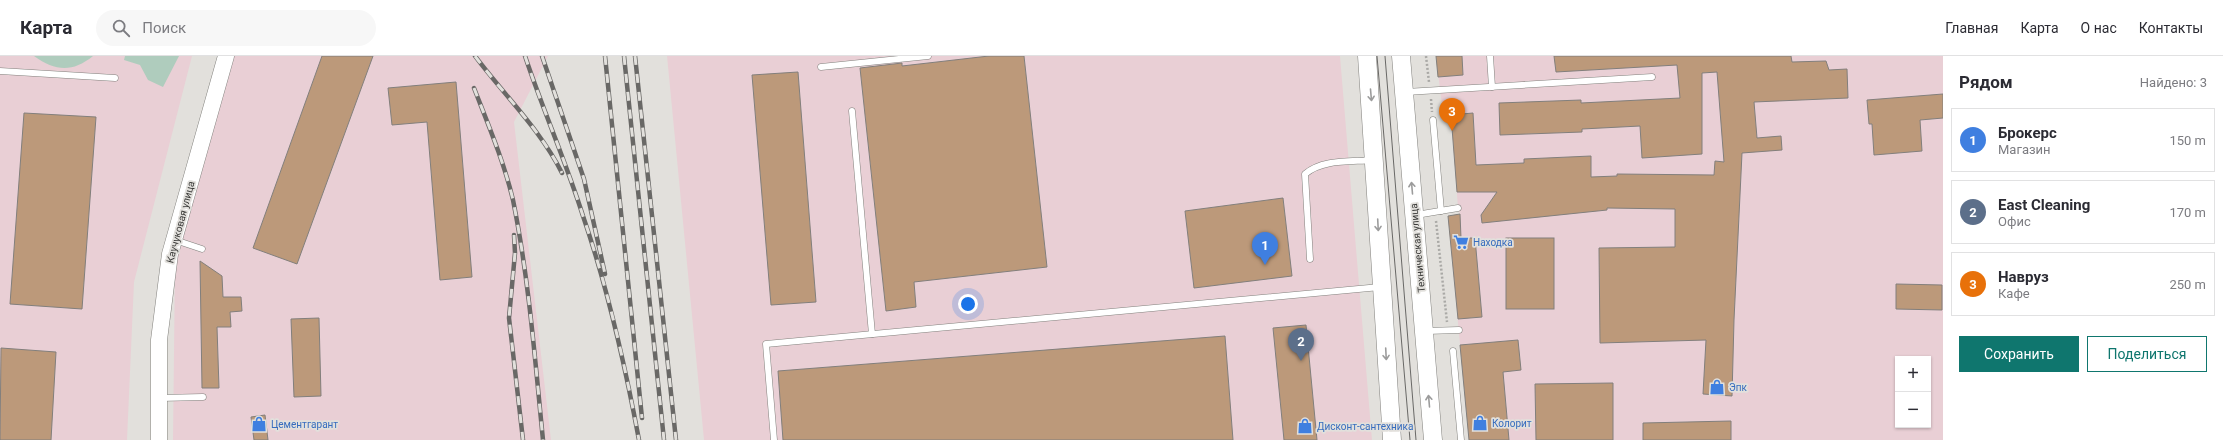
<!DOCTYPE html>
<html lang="ru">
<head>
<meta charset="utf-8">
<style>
	:root { --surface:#fff; --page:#f7f7f7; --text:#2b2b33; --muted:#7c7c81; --line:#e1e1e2; --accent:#0f766e }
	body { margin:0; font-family:Roboto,sans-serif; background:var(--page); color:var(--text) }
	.controls { position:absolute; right:12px; bottom:12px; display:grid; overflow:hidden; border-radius:0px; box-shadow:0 1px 3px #0004 }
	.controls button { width:36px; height:36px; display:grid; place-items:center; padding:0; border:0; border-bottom:1px solid var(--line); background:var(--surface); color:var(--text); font:20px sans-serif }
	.you { position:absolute; left:968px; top:248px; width:14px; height:14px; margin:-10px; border:3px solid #fff; border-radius:50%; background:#1a73e8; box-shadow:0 0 0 6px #1a73e833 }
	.badge { display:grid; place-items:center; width:26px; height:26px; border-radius:50%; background:var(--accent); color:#fff; font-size:13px; font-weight:700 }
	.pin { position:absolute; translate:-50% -33px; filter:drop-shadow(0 1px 2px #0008) }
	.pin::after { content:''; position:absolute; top:21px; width:14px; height:12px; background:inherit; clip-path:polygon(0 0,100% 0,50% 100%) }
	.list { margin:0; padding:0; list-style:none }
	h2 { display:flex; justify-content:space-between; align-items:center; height:52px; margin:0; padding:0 16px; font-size:17px }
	h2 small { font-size:13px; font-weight:400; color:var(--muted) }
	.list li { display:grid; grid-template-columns:26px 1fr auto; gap:12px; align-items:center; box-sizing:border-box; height:64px; margin:0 8px 8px; padding:0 8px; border:1px solid var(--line); border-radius:0px }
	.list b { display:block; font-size:15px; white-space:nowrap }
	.list p { margin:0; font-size:13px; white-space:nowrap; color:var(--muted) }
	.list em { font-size:13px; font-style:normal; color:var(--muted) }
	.actions { display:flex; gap:8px; padding:12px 16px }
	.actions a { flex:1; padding:9px 0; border:1px solid var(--accent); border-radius:0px; text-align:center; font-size:14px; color:var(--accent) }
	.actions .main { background:var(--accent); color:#fff }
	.icon { flex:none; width:22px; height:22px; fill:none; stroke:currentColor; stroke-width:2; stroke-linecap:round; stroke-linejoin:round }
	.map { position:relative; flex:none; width:1943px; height:384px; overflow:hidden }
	header { display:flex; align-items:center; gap:24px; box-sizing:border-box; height:56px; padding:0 20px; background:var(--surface); border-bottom:1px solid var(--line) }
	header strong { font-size:19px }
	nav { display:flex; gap:22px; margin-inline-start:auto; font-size:14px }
	.search { width:280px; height:36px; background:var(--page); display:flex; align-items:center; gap:10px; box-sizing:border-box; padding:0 14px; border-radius:22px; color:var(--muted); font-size:15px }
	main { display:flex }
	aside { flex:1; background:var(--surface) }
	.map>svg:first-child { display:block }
</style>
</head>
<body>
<header>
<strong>Карта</strong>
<div class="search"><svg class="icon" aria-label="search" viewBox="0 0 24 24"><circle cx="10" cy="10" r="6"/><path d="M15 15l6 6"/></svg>Поиск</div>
<nav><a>Главная</a><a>Карта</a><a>О нас</a><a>Контакты</a></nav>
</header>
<main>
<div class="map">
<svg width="1943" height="384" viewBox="0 0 1943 384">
	<rect width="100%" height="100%" fill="#e2e0dc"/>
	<!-- industrial -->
	<g fill="#e9cfd5" fill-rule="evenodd">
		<path d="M0,0H192L134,226L127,384H0Z"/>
		<path d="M233,0H548L514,66L551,384H173L175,209Z"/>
		<path d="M667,0H1340L1372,384H704Z"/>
		<path d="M1436,0H1943V384H1469L1448,160L1460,158L1458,152L1451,59L1443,58ZM1898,303H1928V369H1898Z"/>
	</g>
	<!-- green -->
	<g fill="#afccbd">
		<path d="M34,0H93C72,17 55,15 34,0Z"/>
		<path d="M125,0H179L163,31L148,24L140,9L124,4Z"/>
	</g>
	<!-- building -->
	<g fill="#bc997a" stroke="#827f7c">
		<path d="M322,0H373L297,208L253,192Z"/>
		<path d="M989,0H1024L1047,211L914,226L916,251L886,255L860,12L902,7V10Z"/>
		<path d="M1436,0H1462L1463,19L1438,21Z"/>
		<path d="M1554,0H1791L1792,6L1826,5L1829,14L1847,13L1848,42L1754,46L1757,82L1781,80L1782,94L1742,97L1734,264L1732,340L1703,338L1706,284L1600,287L1599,192L1675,191V153L1607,152V154L1482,167L1481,159L1497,136H1457L1451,59L1473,57L1476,109L1524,107V103L1591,100V121L1617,120V118L1714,119L1715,105L1724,106L1717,16L1702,17V98L1642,102L1640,70L1582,73V76L1500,79L1499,47L1581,44V47L1680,42L1677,9L1556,16Z"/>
		<path d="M798,16L816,246L771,249L752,19Z"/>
		<path d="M456,26L472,221L440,224L427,66L392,69L388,32Z"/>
		<path d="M1943,38V62L1920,64L1922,95L1874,99L1872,68H1869L1867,44Z"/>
		<path d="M24,57L96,61L82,253L10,248Z"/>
		<path d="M1283,142L1292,220L1194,232L1185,155Z"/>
		<path d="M1460,158L1461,182H1475L1482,261L1458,263L1448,160Z"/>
		<rect x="1506" y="182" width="48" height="71"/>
		<path d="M200,205L222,220L223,241H241L242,255L230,256L231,271H217L219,332H202Z"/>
		<path d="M1896,228L1942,229V254L1896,253Z"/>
		<path d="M319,262L321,340L294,341L291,263Z"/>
		<path d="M1306,269L1317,384H1284L1273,272Z"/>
		<path d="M1225,280L1233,384H783L778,315Z"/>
		<path d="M1518,284L1521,314L1503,316L1509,384H1469L1460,289Z"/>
		<path d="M1,292L56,296L51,384H0Z"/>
		<path d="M1613,327V384H1536L1535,328Z"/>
		<path d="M265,359L268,384H254L251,361Z"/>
		<path d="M1731,365V384H1643V367Z"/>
	</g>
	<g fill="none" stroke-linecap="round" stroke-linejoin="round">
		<!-- service casing -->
		<g stroke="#82817d" stroke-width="7">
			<g id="service">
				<path d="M1490,0L1492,31"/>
				<path d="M821,11L928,0"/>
				<path d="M0,15L115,22"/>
				<path d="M1406,36L1652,21"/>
				<path d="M852,55L872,278"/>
				<path d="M1433,64L1441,155"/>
				<path d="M1416,159L1458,152"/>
				<path d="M175,184L202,193"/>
				<path d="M1310,203L1305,118C1323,103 1350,106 1373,104"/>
				<path d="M1426,275L1459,274"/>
				<path d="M1453,295L1461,384"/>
				<path d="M160,342L203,341"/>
				<path d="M774,384L766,288L1380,231"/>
			</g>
		</g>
		<!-- tertiary casing -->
		<g stroke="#82817d" stroke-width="17">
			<path id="tertiary" d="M159,384V284L170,198L226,0"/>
		</g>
		<!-- secondary casing -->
		<g stroke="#82817d" stroke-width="19">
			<g id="secondary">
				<path d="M1367,0L1392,384"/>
				<path d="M1401,0L1433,384"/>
			</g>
		</g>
		<!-- path -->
		<g stroke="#aaa9a6" stroke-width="2.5" stroke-dasharray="2 2" stroke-linecap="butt">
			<path d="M1426,0L1429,26"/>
			<path d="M1431,43L1432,56"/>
			<path d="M1436,165L1447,266"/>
		</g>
		<!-- service -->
		<use href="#service" stroke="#fff" stroke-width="6"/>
		<!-- tertiary -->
		<use href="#tertiary" stroke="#fff" stroke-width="16"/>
		<!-- secondary -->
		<use href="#secondary" stroke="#fff" stroke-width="18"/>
		<!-- tram -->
		<g stroke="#696866" stroke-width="1">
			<path d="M1377,0L1410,384"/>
			<path d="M1385,0L1416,384"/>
		</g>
		<!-- rail casing -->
		<g stroke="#696866" stroke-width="4.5">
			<g id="rail">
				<path d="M475,0C504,39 540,73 562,117"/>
				<path d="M525,0C543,54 566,106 583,160C608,233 625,309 639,384"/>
				<path d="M542,0L584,123L605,218"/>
				<path d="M605,0L642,362"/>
				<path d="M624,0L664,384"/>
				<path d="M635,0L676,384"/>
				<path d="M474,32C488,68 504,106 513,144C529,223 535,304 543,384"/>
				<path d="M514,179L515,197L509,262L523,384"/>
			</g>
		</g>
		<!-- rail -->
		<use href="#rail" stroke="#e2e0dc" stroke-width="3" stroke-dasharray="9" stroke-linecap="butt"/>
	</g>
	<!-- one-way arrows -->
	<defs><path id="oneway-shaft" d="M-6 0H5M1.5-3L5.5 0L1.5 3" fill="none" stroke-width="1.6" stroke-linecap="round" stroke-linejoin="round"/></defs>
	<g stroke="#9c9c9c">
		<use href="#oneway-shaft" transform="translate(1371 39) rotate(85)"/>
		<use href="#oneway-shaft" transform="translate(1412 132) rotate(-95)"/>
		<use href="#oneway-shaft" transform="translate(1378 169) rotate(87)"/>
		<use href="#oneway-shaft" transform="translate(1386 298) rotate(87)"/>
		<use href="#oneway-shaft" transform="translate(1429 345) rotate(-95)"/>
	</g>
	<!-- icons -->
	<defs>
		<g id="supermarket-bare" transform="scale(1.2)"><path d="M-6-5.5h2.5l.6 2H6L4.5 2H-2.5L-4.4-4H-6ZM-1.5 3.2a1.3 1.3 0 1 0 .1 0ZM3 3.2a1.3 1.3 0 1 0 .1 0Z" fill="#3f7fe0" stroke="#e2e0dc" stroke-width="2.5" paint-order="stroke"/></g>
		<g id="shop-bare" transform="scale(1.2)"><path d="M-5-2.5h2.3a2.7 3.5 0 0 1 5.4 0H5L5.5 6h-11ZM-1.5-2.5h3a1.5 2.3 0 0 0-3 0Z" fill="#3f7fe0" stroke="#e2e0dc" stroke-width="2.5" paint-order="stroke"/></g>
	</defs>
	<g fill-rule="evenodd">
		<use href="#supermarket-bare" x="1461" y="186"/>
		<use href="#shop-bare" x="1717" y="331"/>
		<use href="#shop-bare" x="1480" y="367"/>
		<use href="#shop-bare" x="259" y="368"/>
		<use href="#shop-bare" x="1305" y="370"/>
	</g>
	<g text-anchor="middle" stroke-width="3.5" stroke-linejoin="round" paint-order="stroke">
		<!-- street labels -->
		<g font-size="10" fill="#3a3a38" stroke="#e2e0dc">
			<text transform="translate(180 166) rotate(-75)" y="4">Каучуковая улица</text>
			<text transform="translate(1417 192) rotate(-95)" y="4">Техническая улица</text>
		</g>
		<!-- shop labels -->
		<g font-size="10" fill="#366cbe" stroke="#e2e0dc" text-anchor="start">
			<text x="1473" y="190">Находка</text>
			<text x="1729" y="335">Эпк</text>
			<text x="1492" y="371">Колорит</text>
			<text x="271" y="372">Цементгарант</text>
			<text x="1317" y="374">Дисконт-сантехника</text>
		</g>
	</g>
</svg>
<div class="controls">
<button>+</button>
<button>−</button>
</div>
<div class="you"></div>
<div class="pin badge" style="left:1265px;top:209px;background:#3f7fe0">1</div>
<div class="pin badge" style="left:1301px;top:305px;background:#5c6f8a">2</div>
<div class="pin badge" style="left:1452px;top:75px;background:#e8710a">3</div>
</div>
<aside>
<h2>Рядом<small>Найдено: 3</small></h2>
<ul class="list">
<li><span class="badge" style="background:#3f7fe0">1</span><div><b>Брокерс</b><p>Магазин</p></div><em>150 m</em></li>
<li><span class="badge" style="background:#5c6f8a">2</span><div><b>East Cleaning</b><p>Офис</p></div><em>170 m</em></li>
<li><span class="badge" style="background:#e8710a">3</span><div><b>Навруз</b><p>Кафе</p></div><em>250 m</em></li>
</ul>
<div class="actions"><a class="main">Сохранить</a><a>Поделиться</a></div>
</aside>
</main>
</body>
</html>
